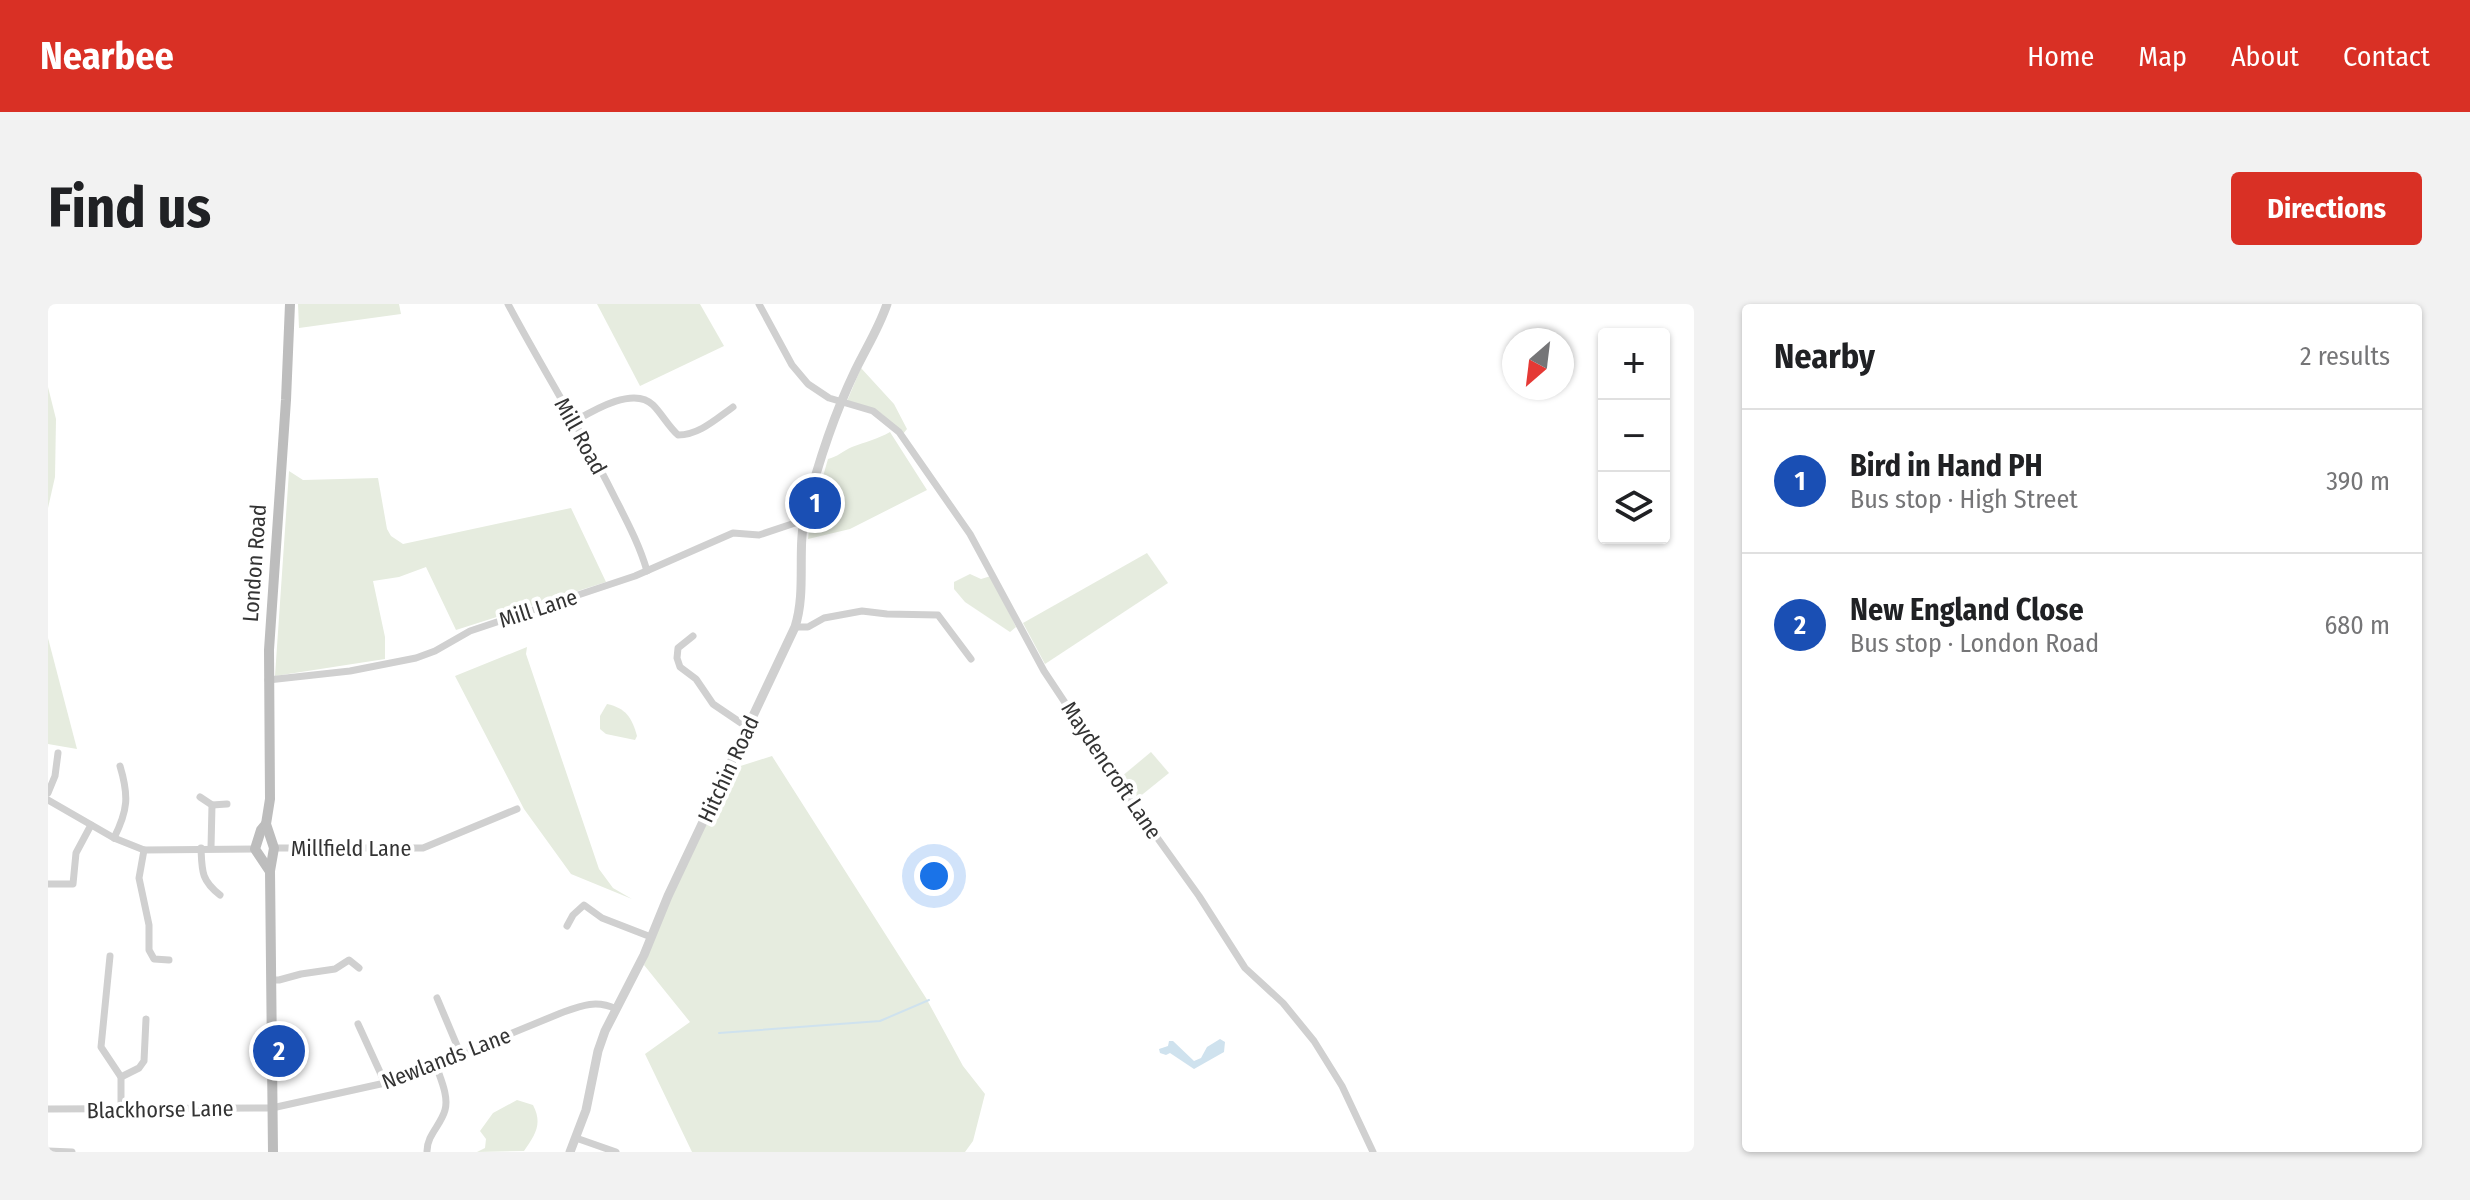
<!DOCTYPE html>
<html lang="en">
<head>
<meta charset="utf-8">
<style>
	:root { --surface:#fff; --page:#f2f2f2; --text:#202124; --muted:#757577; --line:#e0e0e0; --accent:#d93025 }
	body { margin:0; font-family:"Fira Sans Condensed",sans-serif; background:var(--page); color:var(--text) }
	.controls { position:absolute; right:24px; top:24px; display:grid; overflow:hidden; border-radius:8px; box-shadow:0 2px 6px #0004 }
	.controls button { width:72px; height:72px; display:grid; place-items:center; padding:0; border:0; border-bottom:2px solid var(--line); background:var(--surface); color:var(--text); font:40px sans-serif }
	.compass { position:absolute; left:1454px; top:24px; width:72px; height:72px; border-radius:50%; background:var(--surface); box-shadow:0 2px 6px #0004; rotate:208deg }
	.you { position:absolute; left:886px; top:572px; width:28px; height:28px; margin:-20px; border:6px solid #fff; border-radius:50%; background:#1a73e8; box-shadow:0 0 0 12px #1a73e833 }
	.badge { display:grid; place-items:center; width:52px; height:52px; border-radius:50%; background:var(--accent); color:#fff; font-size:26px; font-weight:700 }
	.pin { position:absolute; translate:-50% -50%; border:4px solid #fff; box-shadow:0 2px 8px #0006 }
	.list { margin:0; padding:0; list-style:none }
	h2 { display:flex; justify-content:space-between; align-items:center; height:104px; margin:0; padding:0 32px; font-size:34px }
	h2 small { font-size:26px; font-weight:400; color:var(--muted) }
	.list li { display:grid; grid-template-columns:52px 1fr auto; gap:24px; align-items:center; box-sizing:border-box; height:144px; padding:0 32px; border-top:2px solid var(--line) }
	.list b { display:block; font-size:30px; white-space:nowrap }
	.list p { margin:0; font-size:26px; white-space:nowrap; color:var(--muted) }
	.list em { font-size:26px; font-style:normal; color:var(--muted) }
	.icon { flex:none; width:44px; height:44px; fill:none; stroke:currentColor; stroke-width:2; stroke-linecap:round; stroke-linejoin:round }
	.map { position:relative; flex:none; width:1646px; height:848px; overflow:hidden; border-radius:8px }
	header { display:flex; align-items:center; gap:48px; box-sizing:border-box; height:112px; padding:0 40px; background:var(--accent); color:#fff }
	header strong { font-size:38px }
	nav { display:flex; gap:44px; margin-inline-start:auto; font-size:28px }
	.intro { display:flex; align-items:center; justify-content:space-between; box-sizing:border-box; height:192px; padding:0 48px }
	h1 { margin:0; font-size:56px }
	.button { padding:20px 36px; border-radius:8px; background:var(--accent); color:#fff; font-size:28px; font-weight:700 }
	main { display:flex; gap:48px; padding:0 48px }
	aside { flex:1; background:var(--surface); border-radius:8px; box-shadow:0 2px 6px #0004 }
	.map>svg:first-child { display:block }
</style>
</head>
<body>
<header>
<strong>Nearbee</strong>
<nav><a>Home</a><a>Map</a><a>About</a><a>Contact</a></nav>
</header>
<div class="intro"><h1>Find us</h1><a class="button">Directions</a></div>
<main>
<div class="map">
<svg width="1646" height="848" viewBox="0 0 1646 848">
	<rect width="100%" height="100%" fill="#fff"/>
	<!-- green -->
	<g fill="#e6ecdf">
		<path d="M250,0H351L353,10L251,24Z"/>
		<path d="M549,0H652L676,42L592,82Z"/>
		<path d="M813,64L846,100L859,125L855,130L834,110L799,97Z"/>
		<path d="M0,83L8,115L7,173L0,204Z"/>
		<path d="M842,128L879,186L802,225L760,235L762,217L780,155C789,153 795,147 804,143C817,138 830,135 842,128Z"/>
		<path d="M241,167L255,176L330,174L339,225L343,232L355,240L523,204L558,278L408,326L378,263L351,273L325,277L337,333V355L227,372Z"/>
		<path d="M1099,249L1120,279L997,360L975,319Z"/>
		<path d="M922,270L933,275L943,272L968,323L962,328L917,298L906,285V278Z"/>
		<path d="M0,334L29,445L0,440Z"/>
		<path d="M479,343L478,350L551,565L565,584L584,595L523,570L476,505L407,372Z"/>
		<path d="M559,400C578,404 584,414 589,432L587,436L558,430L552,425V412Z"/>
		<path d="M1103,448L1121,469L1090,494L1073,473Z"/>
		<path d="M724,452L878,694L915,762L937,790L925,837L917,848H644L597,750L642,718L596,661L621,596L683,465Z"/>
		<path d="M469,796L485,801C495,820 487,831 476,847L429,848L437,844L438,835L432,827L445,809Z"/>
	</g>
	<!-- water -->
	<path fill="#cfe2ee" d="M1172,735L1177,738L1176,748L1146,765L1122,749L1118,751L1112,749L1111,745L1120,742L1121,737H1125L1146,757L1153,754L1159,743Z"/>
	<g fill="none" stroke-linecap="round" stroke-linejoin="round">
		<!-- stream -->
		<path stroke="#cfe2ee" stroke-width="2" d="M671,729L832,717L881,696"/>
		<!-- minor -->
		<g stroke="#d0d0d0" stroke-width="7">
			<path d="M460,0C494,64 532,124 564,188C577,214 591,239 599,267"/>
			<path d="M711,0L744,61L760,80L781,94L825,107L851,128L922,230L996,367L1075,486L1151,592L1197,664L1235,699L1266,737L1294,782L1325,848"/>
			<path d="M527,117C546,106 586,82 605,101C614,110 620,122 630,131C651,131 668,115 685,103"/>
			<path d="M747,323H760L776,314L814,307L839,310L890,311L923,355"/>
			<path d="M645,332L630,344L629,354L632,363L648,375L665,400L699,423"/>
			<path d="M220,376L302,367L368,354L387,347L422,327L587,272L685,229L711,231L756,216"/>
			<path d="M0,489L7,472L10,449"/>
			<path d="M152,493L164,501L163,544"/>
			<path d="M0,496L66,534L96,546L207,545"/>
			<path d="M164,501L179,500"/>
			<path d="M66,534C80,506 81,492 72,462"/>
			<path d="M153,544C154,567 153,576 172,591"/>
			<path d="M226,544H375L469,505"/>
			<path d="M96,546L91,574L101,621V646L106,655L121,656"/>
			<path d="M0,580H25L28,549L43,521"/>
			<path d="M519,622L525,611L536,601L554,614L603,633"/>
			<path d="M62,652L53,743L73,773V804"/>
			<path d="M223,676H231L253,670L287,665L301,656L311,664"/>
			<path d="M389,694L413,751"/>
			<path d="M310,720L337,779"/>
			<path d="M73,773L91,764L96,757L98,715"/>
			<path d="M0,805L224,804L337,779L359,772L513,709C532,702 548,695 568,705"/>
			<path d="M528,834L568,848"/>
			<path d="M0,847L24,848"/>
			<path d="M379,847C379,831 393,821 397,806C401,792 392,774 388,761"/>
		</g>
		<!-- tertiary -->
		<path stroke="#d0d0d0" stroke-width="9" d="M522,848L538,806L550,747L557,727L596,651L620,592L747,323C759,285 748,245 758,207C770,159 786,111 807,67C818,44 831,24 839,0"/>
		<!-- secondary -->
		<g stroke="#bdbdbd" stroke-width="10">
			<path d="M218,520L213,526L207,545L221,566"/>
			<path d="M225,848L222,567L226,544L218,520L222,495L221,346L238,96L242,0"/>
		</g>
	</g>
	<g text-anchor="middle" stroke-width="8" stroke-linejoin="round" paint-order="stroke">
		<!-- street labels -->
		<g font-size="22" fill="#333" stroke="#fff">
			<text transform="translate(533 132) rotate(61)" y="8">Mill Road</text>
			<text transform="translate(206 259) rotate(-86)" y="8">London Road</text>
			<text transform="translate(490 304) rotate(-18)" y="8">Mill Lane</text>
			<text transform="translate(680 465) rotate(-65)" y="8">Hitchin Road</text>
			<text transform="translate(1064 466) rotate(56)" y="8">Maydencroft Lane</text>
			<text x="303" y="552">Millfield Lane</text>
			<text transform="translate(398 754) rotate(-21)" y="8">Newlands Lane</text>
			<text transform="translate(112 805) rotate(-1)" y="8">Blackhorse Lane</text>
		</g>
	</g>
</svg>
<div class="controls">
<button>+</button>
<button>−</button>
<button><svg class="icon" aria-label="layers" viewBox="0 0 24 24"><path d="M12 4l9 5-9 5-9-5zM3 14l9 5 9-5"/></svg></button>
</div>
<svg class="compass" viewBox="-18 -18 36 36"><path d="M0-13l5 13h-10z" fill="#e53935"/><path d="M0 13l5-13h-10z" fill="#757577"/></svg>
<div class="you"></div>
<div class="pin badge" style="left:767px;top:199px;background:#1a4fb4">1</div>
<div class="pin badge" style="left:231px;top:747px;background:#1a4fb4">2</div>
</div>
<aside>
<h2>Nearby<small>2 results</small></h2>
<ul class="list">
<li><span class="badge" style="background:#1a4fb4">1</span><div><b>Bird in Hand PH</b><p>Bus stop · High Street</p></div><em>390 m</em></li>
<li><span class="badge" style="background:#1a4fb4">2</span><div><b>New England Close</b><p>Bus stop · London Road</p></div><em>680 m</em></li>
</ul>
</aside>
</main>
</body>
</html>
